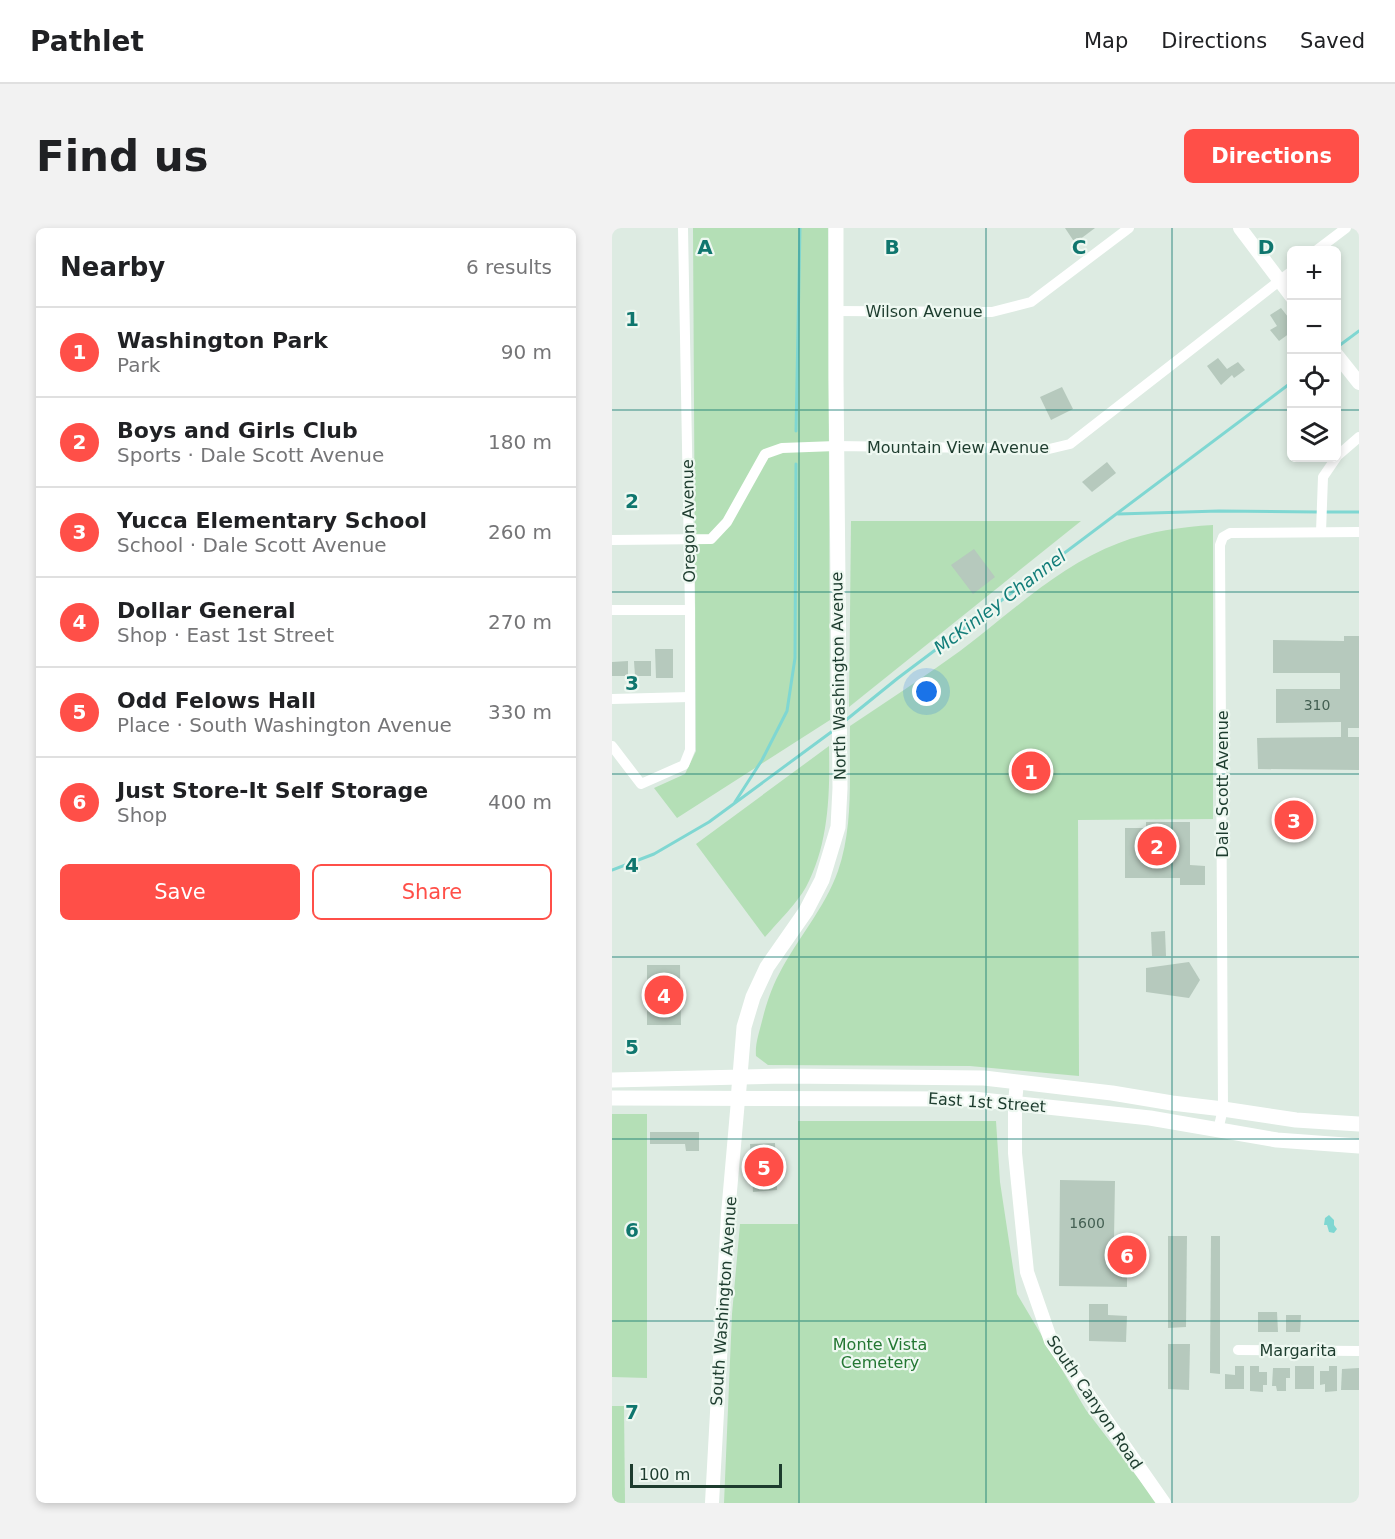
<!DOCTYPE html>
<html lang="en">
<head>
<meta charset="utf-8">
<style>
	:root { --surface:#fff; --page:#f2f2f2; --text:#202124; --muted:#757577; --line:#e0e0e0; --accent:#ff4f48 }
	body { margin:0; font-family:"DejaVu Sans",sans-serif; background:var(--page); color:var(--text) }
	.controls { position:absolute; right:18px; top:18px; display:grid; overflow:hidden; border-radius:9px; box-shadow:0 3px 9px #0003 }
	.controls button { width:54px; height:54px; display:grid; place-items:center; padding:0; border:0; border-bottom:2px solid var(--line); background:var(--surface); color:var(--text); font:30px sans-serif }
	.scale { position:absolute; left:18px; bottom:15px; width:152px; box-sizing:border-box; padding-left:6px; border:3px solid #1d3c2e; border-top:0; font-size:16px; line-height:21px; white-space:nowrap; color:#1d3c2e; -webkit-text-stroke:4px #eef8f1; paint-order:stroke }
	.you { position:absolute; left:315px; top:464px; width:21px; height:21px; margin:-15px; border:4px solid #fff; border-radius:50%; background:#1a73e8; box-shadow:0 0 0 9px #1a73e833 }
	.badge { display:grid; place-items:center; width:39px; height:39px; border-radius:50%; background:var(--accent); color:#fff; font-size:20px; font-weight:700 }
	.pin { position:absolute; translate:-50% -50%; border:3px solid #fff; box-shadow:0 2px 6px #0006 }
	.list { margin:0; padding:0; list-style:none }
	h2 { display:flex; justify-content:space-between; align-items:center; height:78px; margin:0; padding:0 24px; font-size:26px }
	h2 small { font-size:20px; font-weight:400; color:var(--muted) }
	.list li { display:grid; grid-template-columns:39px 1fr auto; gap:18px; align-items:center; box-sizing:border-box; height:90px; padding:0 24px; border-top:2px solid var(--line) }
	.list b { display:block; font-size:22px; white-space:nowrap }
	.list p { margin:0; font-size:20px; white-space:nowrap; color:var(--muted) }
	.list em { font-size:20px; font-style:normal; color:var(--muted) }
	.actions { display:flex; gap:12px; padding:18px 24px }
	.actions a { flex:1; padding:14px 0; border:2px solid var(--accent); border-radius:9px; text-align:center; font-size:21px; color:var(--accent) }
	.actions .main { background:var(--accent); color:#fff }
	.icon { flex:none; width:33px; height:33px; fill:none; stroke:currentColor; stroke-width:2; stroke-linecap:round; stroke-linejoin:round }
	.map { position:relative; flex:none; width:747px; height:1275px; overflow:hidden; border-radius:9px }
	header { display:flex; align-items:center; gap:36px; box-sizing:border-box; height:84px; padding:0 30px; background:var(--surface); border-bottom:2px solid var(--line) }
	header strong { font-size:28px }
	nav { display:flex; gap:33px; margin-inline-start:auto; font-size:21px }
	.intro { display:flex; align-items:center; justify-content:space-between; box-sizing:border-box; height:144px; padding:0 36px }
	h1 { margin:0; font-size:42px }
	.button { padding:15px 27px; border-radius:9px; background:var(--accent); color:#fff; font-size:21px; font-weight:700 }
	main { display:flex; gap:36px; padding:0 36px }
	aside { flex:1; background:var(--surface); border-radius:9px; box-shadow:0 3px 9px #0003 }
	.map>svg:first-child { display:block }
</style>
</head>
<body>
<header>
<strong>Pathlet</strong>
<nav><a>Map</a><a>Directions</a><a>Saved</a></nav>
</header>
<div class="intro"><h1>Find us</h1><a class="button">Directions</a></div>
<main>
<aside>
<h2>Nearby<small>6 results</small></h2>
<ul class="list">
<li><span class="badge">1</span><div><b>Washington Park</b><p>Park</p></div><em>90 m</em></li>
<li><span class="badge">2</span><div><b>Boys and Girls Club</b><p>Sports · Dale Scott Avenue</p></div><em>180 m</em></li>
<li><span class="badge">3</span><div><b>Yucca Elementary School</b><p>School · Dale Scott Avenue</p></div><em>260 m</em></li>
<li><span class="badge">4</span><div><b>Dollar General</b><p>Shop · East 1st Street</p></div><em>270 m</em></li>
<li><span class="badge">5</span><div><b>Odd Felows Hall</b><p>Place · South Washington Avenue</p></div><em>330 m</em></li>
<li><span class="badge">6</span><div><b>Just Store-It Self Storage</b><p>Shop</p></div><em>400 m</em></li>
</ul>
<div class="actions"><a class="main">Save</a><a>Share</a></div>
</aside>
<div class="map">
<svg width="747" height="1275" viewBox="0 0 747 1275">
	<rect width="100%" height="100%" fill="#ddebe2"/>
	<!-- green -->
	<g fill="#b4dfb6">
		<path d="M81,0H216L218,492L65,590L42,560L73,546L84,523Z"/>
		<path d="M239,293H469L237,479Z"/>
		<path d="M601,297V591L466,592L467,848L358,838L156,837L144,828C143,816 147,805 150,793C154,777 159,761 167,746C185,711 213,680 226,643C242,597 237,546 238,498C275,473 312,449 348,423C399,385 446,338 507,315C538,303 569,299 601,297Z"/>
		<path d="M217,518C218,565 217,616 194,659C185,675 166,694 153,709L84,616Z"/>
		<path d="M0,886H35V1150L0,1149Z"/>
		<path d="M186,893H384L388,954L405,1066L474,1182L545,1275H112L120,1086L128,996H186Z"/>
		<path d="M0,1178H12L13,1275H0Z"/>
	</g>
	<!-- water -->
	<path fill="#7fd7d2" d="M717,987L722,992V997L725,1001L722,1005L717,1004L715,997H712L713,990Z"/>
	<g fill="none" stroke-linecap="round" stroke-linejoin="round">
		<!-- stream -->
		<g stroke="#7fd7d2" stroke-width="3">
			<path d="M724,120L747,103"/>
			<path d="M184,203L188,0"/>
			<path d="M713,284H747"/>
			<path d="M506,286L607,283L706,284"/>
			<path d="M234,492L286,450L680,154"/>
			<path d="M123,574L150,532L175,483L183,430L184,236"/>
			<path d="M0,642L42,626L97,594L222,502"/>
		</g>
	</g>
	<!-- building -->
	<g fill="#b6c9bd">
		<path d="M453,0H483L463,15Z"/>
		<path d="M669,80L680,94V108L678,105L667,113L658,102L665,98L658,87Z"/>
		<path d="M606,130L615,141L626,134L633,142L622,150L620,147L609,157L595,138Z"/>
		<path d="M450,159L461,181L439,192L428,169Z"/>
		<path d="M495,234L504,245L480,264L470,254Z"/>
		<path d="M362,321L383,349L361,366L339,337Z"/>
		<path d="M732,408H747V500H736V509H747V542L646,541L645,510L729,509V494L664,495V461H728V445H661V412L732,413Z"/>
		<path d="M43,421H61V450H44Z"/>
		<path d="M16,433V448H0V434Z"/>
		<path d="M22,433H39V448H23Z"/>
		<path d="M534,594H578V637L593,638V657H568V650H513V600H534Z"/>
		<path d="M553,703L554,728H540L539,704Z"/>
		<path d="M577,734L588,752L577,770L534,764V740Z"/>
		<path d="M35,737H68L69,797H35Z"/>
		<path d="M38,904H87V923H74L73,916H38Z"/>
		<path d="M163,915L165,962L141,964L138,916Z"/>
		<path d="M448,952L503,953L502,1011H515V1059L447,1058Z"/>
		<path d="M556,1008H575L574,1099L556,1100Z"/>
		<path d="M599,1008H608V1146L598,1145Z"/>
		<path d="M477,1076H496V1087L515,1088L514,1114L477,1113Z"/>
		<path d="M646,1084H665L666,1104H646Z"/>
		<path d="M674,1087H689L688,1104H674Z"/>
		<path d="M556,1116H578L577,1162L556,1161Z"/>
		<path d="M623,1138H632V1161H613V1146L623,1147Z"/>
		<path d="M638,1138H647V1144H655V1157H651V1164L638,1163Z"/>
		<rect x="683" y="1138" width="19" height="23"/>
		<path d="M717,1138H725V1163L713,1164V1156L708,1157V1143H717Z"/>
		<path d="M661,1140H678V1150H674V1163H665L664,1158H660Z"/>
		<path d="M747,1140V1162H729L730,1141Z"/>
	</g>
	<g fill="none" stroke-linecap="round" stroke-linejoin="round">
		<!-- minor -->
		<g stroke="#fff" stroke-width="10">
			<path d="M705,22L734,0"/>
			<path d="M224,83L380,84L419,74L517,0"/>
			<path d="M724,229L747,209"/>
			<path d="M709,304L711,249L724,230"/>
			<path d="M0,312L99,311L115,294L153,226L170,220L224,218L437,221L458,216L680,43"/>
			<path d="M0,382H78"/>
			<path d="M0,471L78,469"/>
			<path d="M0,518L29,556L72,537L78,522V382L71,0"/>
			<path d="M606,902L611,881L608,317L611,309L618,305L747,304"/>
			<path d="M626,1122L747,1123"/>
		</g>
		<!-- tertiary -->
		<g stroke="#fff" stroke-width="14">
			<path d="M628,0L680,69"/>
			<path d="M724,126L747,155"/>
			<path d="M405,854L403,874V925L415,1044L439,1113L552,1275"/>
			<path d="M100,1275L116,986L126,872"/>
		</g>
		<!-- secondary -->
		<g stroke="#fff" stroke-width="15">
			<path d="M0,852L173,848L372,850L500,865L560,875L611,881L684,892L747,896"/>
			<path d="M0,870L361,871L538,890L665,912L747,918"/>
			<path d="M126,872L132,799L141,769L155,739L194,683L210,652L226,599L228,560L224,151V0"/>
		</g>
	</g>
	<!-- grid -->
	<path fill="none" stroke="#0f766e" stroke-width="1.5" stroke-opacity="0.55" d="M187,0V1275M374,0V1275M560,0V1275M0,182H680M724,182H747M0,364H747M0,546H747M0,729H747M0,911H747M0,1093H747"/>
	<g text-anchor="middle" stroke-width="4.5" stroke-linejoin="round" paint-order="stroke">
		<!-- number labels -->
		<g font-size="14" fill="#435f52">
			<text x="705" y="482">310</text>
			<text x="475" y="1000">1600</text>
		</g>
		<!-- street labels -->
		<g font-size="16" fill="#1d3c2e" stroke="#eef8f1">
			<text x="312" y="89">Wilson Avenue</text>
			<text x="346" y="225">Mountain View Avenue</text>
			<text transform="translate(76 293) rotate(-91)" y="6">Oregon Avenue</text>
			<text transform="translate(226 448) rotate(-91)" y="6">North Washington Avenue</text>
			<text transform="translate(610 556) rotate(-90)" y="6">Dale Scott Avenue</text>
			<text transform="translate(375 874) rotate(4)" y="6">East 1st Street</text>
			<text transform="translate(111 1073) rotate(-86)" y="6">South Washington Avenue</text>
			<text x="686" y="1128">Margarita</text>
			<text transform="translate(483 1174) rotate(56)" y="6">South Canyon Road</text>
		</g>
		<!-- park labels -->
		<g font-size="16" fill="#247733" stroke="#eef8f1">
			<text x="268" y="1122">Monte Vista<tspan x="268" dy="18">Cemetery</tspan></text>
		</g>
		<!-- water labels -->
		<g font-size="18" font-style="italic" fill="#127d79" stroke="#eef8f1">
			<text transform="translate(388 374) rotate(-37)" y="6">McKinley Channel</text>
		</g>
	</g>
	<g font-size="20" text-anchor="middle" font-weight="bold" fill="#0f766e" stroke="#eef8f1" stroke-width="4.5" stroke-linejoin="round" paint-order="stroke">
		<text x="93" y="26">A</text>
		<text x="280" y="26">B</text>
		<text x="467" y="26">C</text>
		<text x="654" y="26">D</text>
		<text x="20" y="98">1</text>
		<text x="20" y="280">2</text>
		<text x="20" y="462">3</text>
		<text x="20" y="644">4</text>
		<text x="20" y="826">5</text>
		<text x="20" y="1009">6</text>
		<text x="20" y="1191">7</text>
	</g>
</svg>
<div class="controls">
<button>+</button>
<button>−</button>
<button><svg class="icon" aria-label="locate" viewBox="0 0 24 24"><circle cx="12" cy="12" r="6"/><path d="M12 2v4M12 18v4M2 12h4M18 12h4"/></svg></button>
<button><svg class="icon" aria-label="layers" viewBox="0 0 24 24"><path d="M12 4l9 5-9 5-9-5zM3 14l9 5 9-5"/></svg></button>
</div>
<div class="scale">100 m</div>
<div class="you"></div>
<div class="pin badge" style="left:419px;top:543px">1</div>
<div class="pin badge" style="left:545px;top:618px">2</div>
<div class="pin badge" style="left:682px;top:592px">3</div>
<div class="pin badge" style="left:52px;top:767px">4</div>
<div class="pin badge" style="left:152px;top:939px">5</div>
<div class="pin badge" style="left:515px;top:1027px">6</div>
</div>
</main>
</body>
</html>
